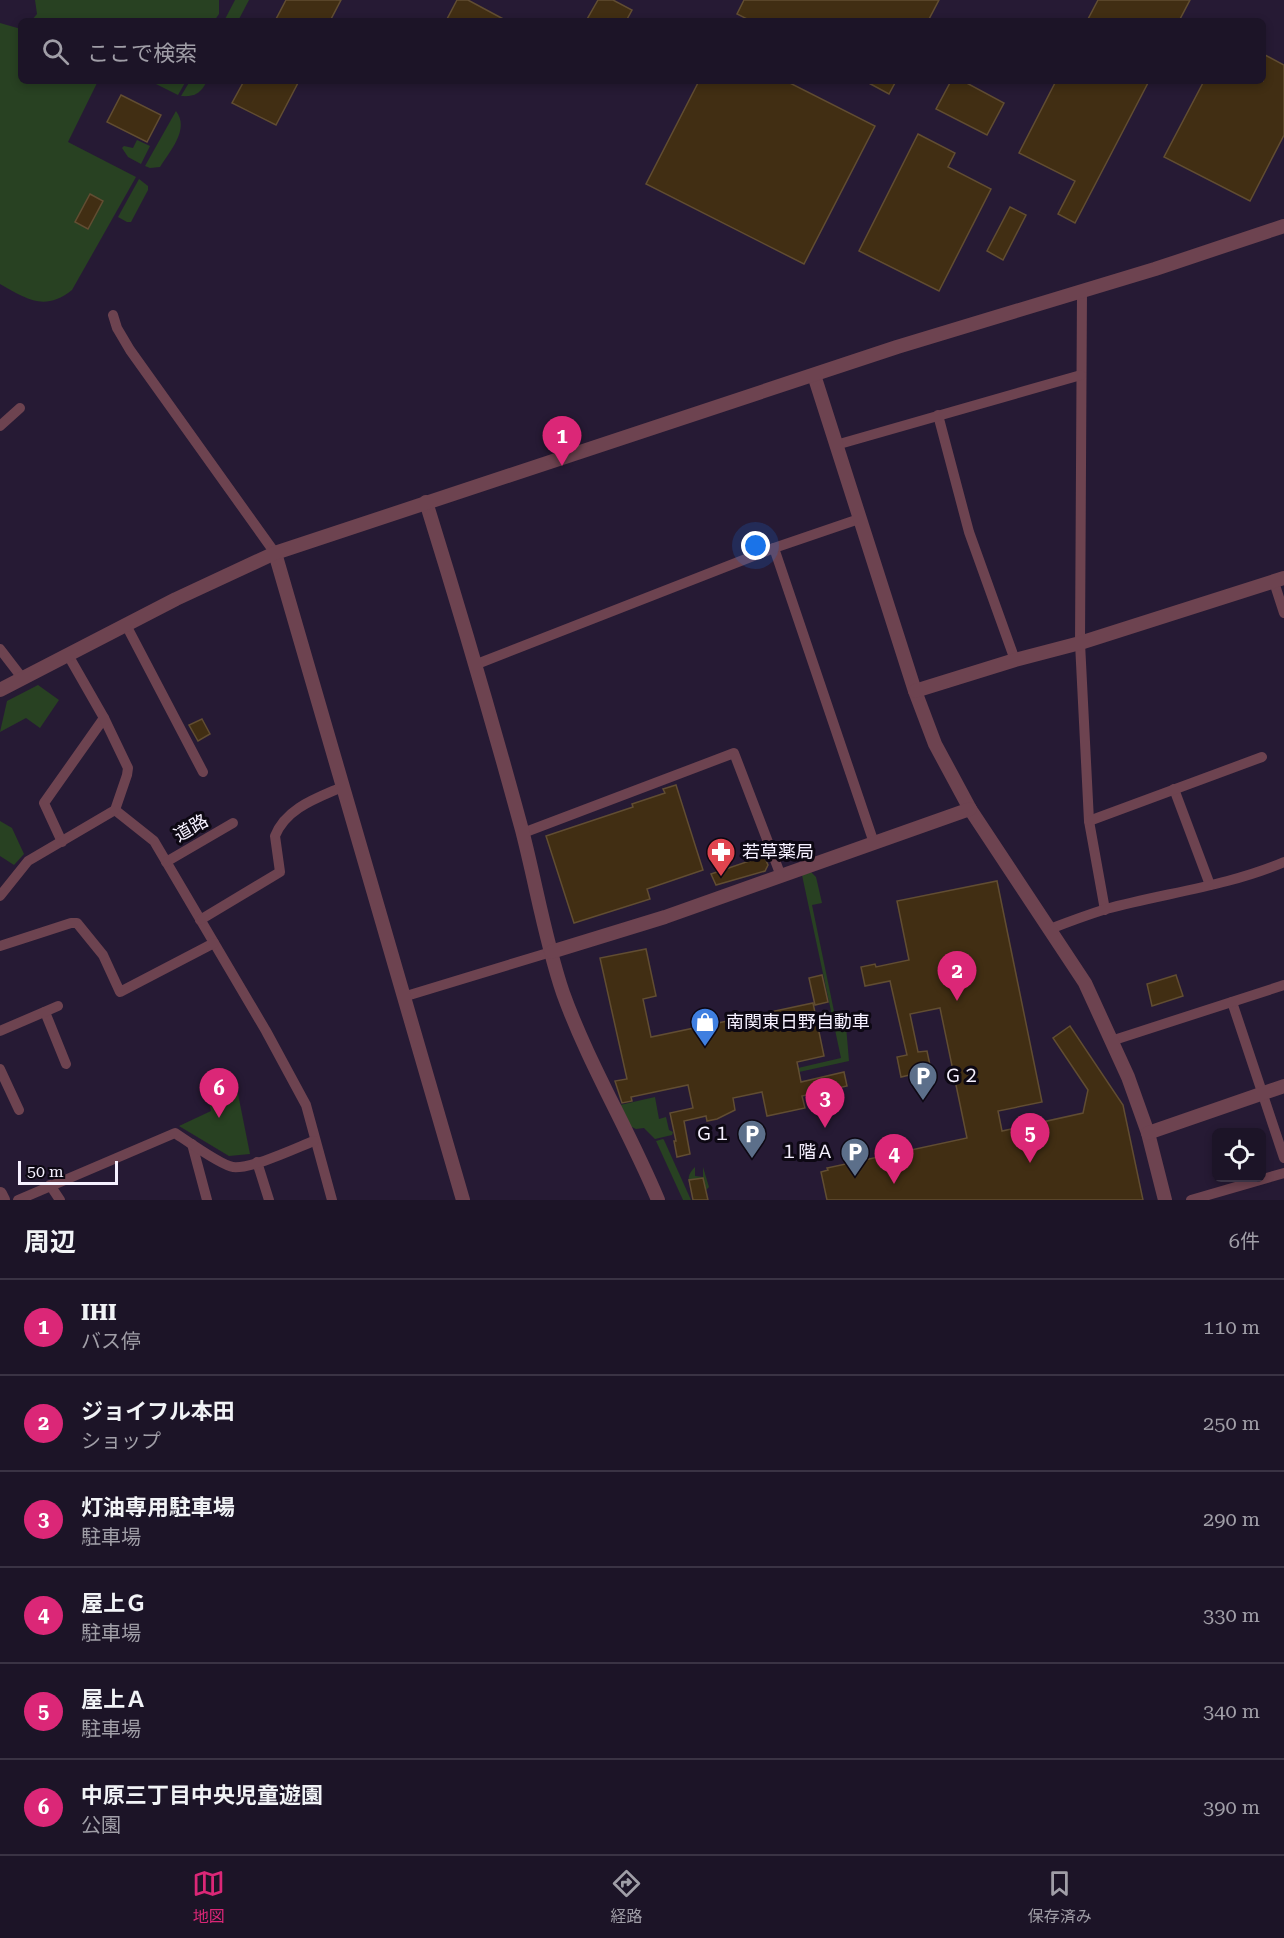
<!DOCTYPE html>
<html lang="ja">
<head>
<meta charset="utf-8">
<style>
	:root { --surface:#1c1427; --page:#251d2f; --text:#f1f3f6; --muted:#a09ea7; --line:#3a3344; --accent:#db2777 }
	body { margin:0; font-family:"Roboto Serif","Noto Sans JP",serif; background:var(--page); color:var(--text) }
	.controls { position:absolute; right:18px; bottom:18px; display:grid; overflow:hidden; border-radius:9px; box-shadow:0 3px 9px #0003 }
	.controls button { width:54px; height:54px; display:grid; place-items:center; padding:0; border:0; border-bottom:2px solid var(--line); background:var(--surface); color:var(--text); font:30px sans-serif }
	.scale { position:absolute; left:18px; bottom:15px; width:100px; box-sizing:border-box; padding-left:6px; border:3px solid #f6f1ff; border-top:0; font-size:16px; line-height:21px; white-space:nowrap; color:#f6f1ff; -webkit-text-stroke:4px #0d0813; paint-order:stroke }
	.you { position:absolute; left:756px; top:546px; width:21px; height:21px; margin:-15px; border:4px solid #fff; border-radius:50%; background:#1a73e8; box-shadow:0 0 0 9px #1a73e833 }
	.badge { display:grid; place-items:center; width:39px; height:39px; border-radius:50%; background:var(--accent); color:#fff; font-size:20px; font-weight:700 }
	.pin { position:absolute; translate:-50% -50px; filter:drop-shadow(0 2px 3px #0008) }
	.pin::after { content:''; position:absolute; top:32px; width:21px; height:18px; background:inherit; clip-path:polygon(0 0,100% 0,50% 100%) }
	.list { margin:0; padding:0; list-style:none }
	h2 { display:flex; justify-content:space-between; align-items:center; height:78px; margin:0; padding:0 24px; font-size:26px }
	h2 small { font-size:20px; font-weight:400; color:var(--muted) }
	.list li { display:grid; grid-template-columns:39px 1fr auto; gap:18px; align-items:center; box-sizing:border-box; height:96px; padding:0 24px; border-top:2px solid var(--line) }
	.list b { display:block; font-size:22px; white-space:nowrap }
	.list p { margin:0; font-size:20px; white-space:nowrap; color:var(--muted) }
	.list em { font-size:20px; font-style:normal; color:var(--muted) }
	.icon { flex:none; width:33px; height:33px; fill:none; stroke:currentColor; stroke-width:2; stroke-linecap:round; stroke-linejoin:round }
	.map { position:relative; flex:none; width:1284px; height:1200px; overflow:hidden }
	.search { position:absolute; background:var(--surface); box-shadow:0 3px 9px #0003; left:18px; right:18px; top:18px; height:66px; display:flex; align-items:center; gap:15px; box-sizing:border-box; padding:0 21px; border-radius:9px; color:var(--muted); font-size:22px }
	.sheet { height:654px; background:var(--surface) }
	nav { display:flex; justify-content:space-around; align-items:center; box-sizing:border-box; height:84px; border-top:2px solid var(--line); background:var(--surface); font-size:16px; color:var(--muted) }
	nav a { display:grid; justify-items:center; gap:3px }
	nav .on { color:var(--accent) }
	.map>svg:first-child { display:block }
</style>
</head>
<body>
<div class="map">
<svg width="1284" height="1200" viewBox="0 0 1284 1200">
	<rect width="100%" height="100%" fill="#261a34"/>
	<!-- green -->
	<g fill="#284122">
		<path d="M35,0H219V14L214,21H34L32,20L37,14Z"/>
		<path d="M235,0H249L238,21H224Z"/>
		<path d="M0,23L21,29V81H98L68,142L136,177L72,290C44,312 27,299 0,284Z"/>
		<path d="M150,81H186L178,95Z"/>
		<path d="M190,81H207C201,93 195,97 181,96Z"/>
		<path d="M176,111C190,129 170,151 160,167L150,168L145,166Z"/>
		<path d="M137,140L150,146L141,164L128,157L122,148L124,146L133,148Z"/>
		<path d="M139,179L148,186V190L131,222H127L118,217Z"/>
		<path d="M38,685L59,700L40,728L26,718L0,732L7,701Z"/>
		<path d="M0,821L12,828L24,854L14,865L0,856Z"/>
		<path d="M811,872L816,877L822,903L812,905L835,1016L845,1014L849,1061L799,1072L798,1068L841,1058L802,875Z"/>
		<path d="M238,1094L250,1154L229,1156L179,1126L211,1111L209,1102Z"/>
		<path d="M655,1097L659,1119L666,1117L669,1130L673,1132L672,1135L655,1139L644,1128L636,1129L630,1126L620,1105Z"/>
		<path d="M663,1139L664,1140L691,1200H683L656,1141Z"/>
		<path d="M695,1167V1176L703,1177V1167L709,1187L705,1191L691,1188C687,1179 688,1174 695,1167Z"/>
	</g>
	<!-- building -->
	<g fill="#412e13" stroke="#614d32" stroke-width="1.5">
		<path d="M286,0H341L330,21H275Z"/>
		<path d="M457,0H468L507,21H446Z"/>
		<path d="M598,0H613L632,10L626,21H586Z"/>
		<path d="M744,0H939L928,21H751L737,14Z"/>
		<path d="M1098,0H1190L1179,21H1087Z"/>
		<path d="M1263,54L1284,65V135L1250,201L1164,157L1204,81H1263Z"/>
		<path d="M244,81H299L276,125L232,103Z"/>
		<path d="M699,81H786L875,126L804,264L646,184Z"/>
		<path d="M865,81H896L889,94Z"/>
		<path d="M951,81H963L1004,103L987,135L936,109Z"/>
		<path d="M1056,81H1149L1075,223L1058,214L1075,181L1019,153Z"/>
		<path d="M121,95L161,115L147,142L107,122Z"/>
		<path d="M918,134L955,153L948,167L991,189L939,291L859,251Z"/>
		<path d="M90,194L103,201L88,229L75,222Z"/>
		<path d="M1010,207L1026,215L1003,260L987,251Z"/>
		<path d="M202,719L210,734L198,741L189,725Z"/>
		<path d="M676,785L703,870L647,889L650,899L574,923L546,836L633,807L632,804L665,793L663,789Z"/>
		<path d="M764,856L768,865L765,871L716,885L711,874Z"/>
		<path d="M997,881L1042,1102L998,1111L1002,1131L1083,1113L1088,1090L1053,1038L1070,1026L1123,1105L1143,1200H827L821,1172L828,1170L827,1168L967,1138L940,1008L910,1014L918,1052L927,1051L931,1070L901,1077L897,1057L907,1055L890,981L865,986L861,967L875,964L876,967L909,960L897,901Z"/>
		<path d="M646,949L656,996L643,999L651,1037L813,1003L824,1056L797,1062L801,1082L844,1072L847,1086L802,1096L805,1108L767,1116L762,1092L733,1098L735,1110L717,1119L707,1121L706,1116L684,1121L690,1154L677,1157L674,1141H676L670,1113L693,1108L688,1085L631,1097L632,1101L622,1103L615,1081L627,1079L600,958Z"/>
		<path d="M822,975L828,1002L815,1005L809,978Z"/>
		<path d="M1176,975L1183,996L1152,1006L1147,984Z"/>
		<path d="M703,1178L708,1200H693L689,1180Z"/>
	</g>
	<g fill="none" stroke-linecap="round" stroke-linejoin="round">
		<!-- minor -->
		<g stroke="#6d4350" stroke-width="10">
			<path d="M1082,291L1080,643L1089,821L1105,910"/>
			<path d="M113,315L117,328L130,350L275,553"/>
			<path d="M938,415L969,532L1015,660"/>
			<path d="M0,426L20,408"/>
			<path d="M836,445L1081,375"/>
			<path d="M774,548L874,843"/>
			<path d="M1274,582L1284,613"/>
			<path d="M126,625L203,772"/>
			<path d="M0,649L23,679"/>
			<path d="M477,664L774,548L859,519"/>
			<path d="M1174,789L1210,885"/>
			<path d="M115,810L154,841L266,1031L306,1105L332,1200"/>
			<path d="M1089,821L1262,757"/>
			<path d="M523,833L734,753L781,876"/>
			<path d="M62,842L44,803L104,718"/>
			<path d="M166,862L233,823"/>
			<path d="M0,896L28,861L115,810L127,775L128,768L104,718L68,655"/>
			<path d="M200,920L280,872L275,836C286,808 317,798 342,787"/>
			<path d="M1050,929C1068,922 1087,915 1106,909C1165,893 1228,886 1284,862"/>
			<path d="M0,946L71,923H77L103,955L120,992L214,943"/>
			<path d="M403,997L551,952"/>
			<path d="M1232,1002L1284,1158"/>
			<path d="M45,1012L66,1064"/>
			<path d="M0,1031L58,1006"/>
			<path d="M1111,1041L1284,985"/>
			<path d="M0,1069L19,1110"/>
			<path d="M192,1144L207,1200"/>
			<path d="M257,1162L269,1200"/>
			<path d="M50,1185L60,1200"/>
			<path d="M18,1200L175,1133C187,1141 222,1166 233,1167C252,1169 296,1148 314,1141"/>
			<path d="M1191,1200L1284,1173"/>
		</g>
		<!-- tertiary -->
		<g stroke="#6d4350" stroke-width="14">
			<path d="M814,375L915,691L935,744L970,809L1085,983L1128,1077L1148,1133L1165,1200"/>
			<path d="M426,502C460,611 492,720 522,830C536,884 545,940 563,993C589,1065 629,1130 658,1200"/>
			<path d="M275,553L463,1200"/>
			<path d="M0,690L176,599L275,553L897,347L1155,269L1284,226"/>
			<path d="M915,691L1015,660L1080,643L1284,578"/>
			<path d="M551,952L665,917L970,809"/>
			<path d="M1148,1133L1284,1086"/>
			<path d="M0,1194L3,1200"/>
		</g>
	</g>
	<!-- icons -->
	<defs>
		<g id="pharmacy-pin" transform="scale(1.5)"><path d="M0 17L-7.5 6A9.5 9.5 0 1 1 7.5 6Z" fill="#e0444e" stroke="#0d0813"/><path d="M-2-6h4v4h4v4h-4v4h-4v-4h-4v-4h4Z" fill="#fff"/></g>
		<g id="shop-pin" transform="scale(1.5)"><path d="M0 17L-7.5 6A9.5 9.5 0 1 1 7.5 6Z" fill="#3f7fe0" stroke="#0d0813"/><path d="M-5-2.5h2.3a2.7 3.5 0 0 1 5.4 0H5L5.5 6h-11ZM-1.5-2.5h3a1.5 2.3 0 0 0-3 0Z" fill="#fff"/></g>
		<g id="parking-pin" transform="scale(1.5)"><path d="M0 17L-7.5 6A9.5 9.5 0 1 1 7.5 6Z" fill="#5c6f8a" stroke="#0d0813"/><path d="M-3.5-5.5H1a3.5 3.5 0 0 1 0 7H-1V5.5H-3.5ZM-1-3.4V-.6H.8a1.4 1.4 0 0 0 0-2.8Z" fill="#fff"/></g>
	</defs>
	<g fill-rule="evenodd">
		<use href="#pharmacy-pin" x="721" y="852"/>
		<use href="#shop-pin" x="705" y="1022"/>
		<use href="#parking-pin" x="923" y="1076"/>
		<use href="#parking-pin" x="752" y="1134"/>
		<use href="#parking-pin" x="855" y="1152"/>
	</g>
	<g text-anchor="middle" stroke-width="6" stroke-linejoin="round" paint-order="stroke">
		<!-- street labels -->
		<g font-size="18" fill="#f6f1ff" stroke="#0d0813">
			<text transform="translate(191 828) rotate(-30)" y="6">道路</text>
		</g>
		<!-- poi labels -->
		<g font-size="18" fill="#f6f1ff" stroke="#0d0813" text-anchor="start">
			<text x="742" y="858">若草薬局</text>
			<text x="726" y="1028">南関東日野自動車</text>
			<text x="944" y="1082">Ｇ２</text>
			<text x="731" y="1140" text-anchor="end">Ｇ１</text>
			<text x="834" y="1158" text-anchor="end">１階Ａ</text>
		</g>
	</g>
</svg>
<div class="controls">
<button><svg class="icon" aria-label="locate" viewBox="0 0 24 24"><circle cx="12" cy="12" r="6"/><path d="M12 2v4M12 18v4M2 12h4M18 12h4"/></svg></button>
</div>
<div class="scale">50 m</div>
<div class="you"></div>
<div class="pin badge" style="left:562px;top:466px">1</div>
<div class="pin badge" style="left:957px;top:1001px">2</div>
<div class="pin badge" style="left:825px;top:1128px">3</div>
<div class="pin badge" style="left:894px;top:1184px">4</div>
<div class="pin badge" style="left:1030px;top:1163px">5</div>
<div class="pin badge" style="left:219px;top:1118px">6</div>
<div class="search"><svg class="icon" aria-label="search" viewBox="0 0 24 24"><circle cx="10" cy="10" r="6"/><path d="M15 15l6 6"/></svg>ここで検索</div>
</div>
<section class="sheet">
<h2>周辺<small>6件</small></h2>
<ul class="list">
<li><span class="badge">1</span><div><b>IHI</b><p>バス停</p></div><em>110 m</em></li>
<li><span class="badge">2</span><div><b>ジョイフル本田</b><p>ショップ</p></div><em>250 m</em></li>
<li><span class="badge">3</span><div><b>灯油専用駐車場</b><p>駐車場</p></div><em>290 m</em></li>
<li><span class="badge">4</span><div><b>屋上Ｇ</b><p>駐車場</p></div><em>330 m</em></li>
<li><span class="badge">5</span><div><b>屋上Ａ</b><p>駐車場</p></div><em>340 m</em></li>
<li><span class="badge">6</span><div><b>中原三丁目中央児童遊園</b><p>公園</p></div><em>390 m</em></li>
</ul>
</section>
<nav>
<a class="on"><svg class="icon" aria-label="map" viewBox="0 0 24 24"><path d="M3 6l6-2 6 2 6-2v14l-6 2-6-2-6 2zM9 4v14M15 6v14"/></svg>地図</a>
<a><svg class="icon" aria-label="directions" viewBox="0 0 24 24"><path d="M12 3l9 9-9 9-9-9zM9 14v-3h6M13 9l2 2-2 2"/></svg>経路</a>
<a><svg class="icon" aria-label="saved" viewBox="0 0 24 24"><path d="M7 4h10v16l-5-4-5 4z"/></svg>保存済み</a>
</nav>
</body>
</html>
